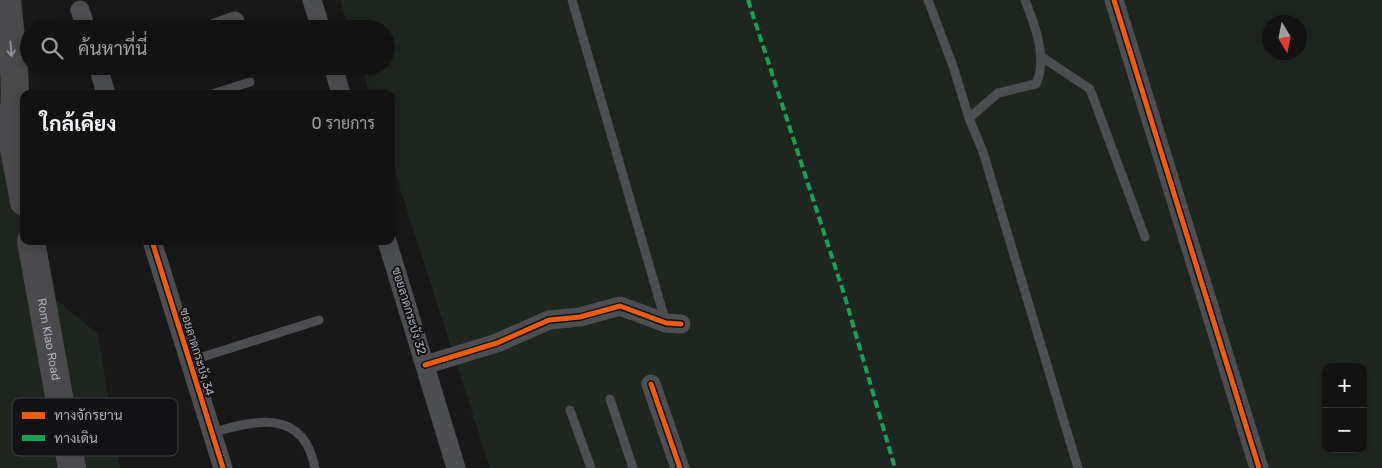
<!DOCTYPE html>
<html lang="th">
<head>
<meta charset="utf-8">
<style>
	:root { --surface:#121212; --page:#1b1b1b; --text:#f1f3f6; --muted:#9c9e9f; --line:#313232 }
	body { margin:0; font-family:Rubik,Sarabun,sans-serif; background:var(--page); color:var(--text) }
	.controls { position:absolute; right:15px; bottom:15px; display:grid; overflow:hidden; border-radius:10px; box-shadow:0 2px 12px #0003 }
	.controls button { width:45px; height:45px; display:grid; place-items:center; padding:0; border:0; border-bottom:1px solid var(--line); background:var(--surface); color:var(--text); font:25px sans-serif }
	.compass { position:absolute; left:1262px; top:15px; width:45px; height:45px; border-radius:50%; background:var(--surface); box-shadow:0 2px 12px #0003; rotate:170deg }
	.list { margin:0; padding:0; list-style:none }
	h2 { display:flex; justify-content:space-between; align-items:center; height:65px; margin:0; padding:0 20px; font-size:21px }
	h2 small { font-size:16px; font-weight:400; color:var(--muted) }
	.icon { flex:none; width:28px; height:28px; fill:none; stroke:currentColor; stroke-width:2; stroke-linecap:round; stroke-linejoin:round }
	.map { position:relative; flex:none; width:1382px; height:468px; overflow:hidden }
	.search { position:absolute; background:var(--surface); box-shadow:0 2px 12px #0003; left:20px; top:20px; width:375px; height:55px; display:flex; align-items:center; gap:12px; box-sizing:border-box; padding:0 18px; border-radius:28px; color:var(--muted); font-size:19px }
	.panel { position:absolute; background:var(--surface); box-shadow:0 2px 12px #0003; left:20px; top:90px; width:375px; height:155px; border-radius:10px }
	.map>svg:first-child { display:block }
</style>
</head>
<body>
<div class="map">
<svg width="1382" height="468" viewBox="0 0 1382 468">
	<rect width="100%" height="100%" fill="#181818"/>
	<!-- green -->
	<g fill="#1e261f" fill-rule="evenodd">
		<path d="M0,0H23L11,134L24,202V241L39,286L98,334L120,468H0Z"/>
		<path d="M340,0H1382V468H490L391,160V94H370L361,66H386V29H349ZM1270,22H1300V52H1270ZM1326,367H1363V449H1326Z"/>
	</g>
	<g fill="none" stroke-linecap="round" stroke-linejoin="round">
		<!-- lane -->
		<g stroke="#4c4e51" stroke-width="9">
			<path d="M572,0L666,323"/>
			<path d="M928,0L953,66L969,118"/>
			<path d="M1025,0C1035,25 1048,58 1036,84L998,93L969,118L983,152L1078,468"/>
			<path d="M1042,57L1090,89L1145,237"/>
			<path d="M212,94L250,82"/>
			<path d="M190,361L319,320"/>
			<path d="M610,399L633,468"/>
			<path d="M570,410L591,468"/>
			<path d="M212,433C256,419 304,409 315,468"/>
		</g>
		<!-- street -->
		<g stroke="#4c4e51" stroke-width="19">
			<path d="M312,0L321,29"/>
			<path d="M1114,0L1259,468"/>
			<path d="M80,10L86,29"/>
			<path d="M212,29L235,21"/>
			<path d="M98,66L106,94"/>
			<path d="M333,66L341,94"/>
			<path d="M152,241L223,468"/>
			<path d="M387,241L456,468"/>
			<path d="M425,365L497,343L549,320L580,317L620,306L666,323L681,324"/>
			<path d="M651,384L680,468"/>
		</g>
		<!-- primary -->
		<g stroke="#4a4a4d" stroke-width="28">
			<path d="M7,0C11,44 20,91 11,134"/>
			<path d="M8,116L24,202"/>
			<path id="s1" d="M31,241L72,468"/>
		</g>
		<!-- quiet -->
		<path stroke="#1a9f57" stroke-width="4" stroke-dasharray="8 4" stroke-linecap="butt" d="M748,0L844,294L895,468"/>
		<!-- cycleway casing -->
		<g stroke="#121214" stroke-width="8">
			<g id="cycleway">
				<path d="M1114,0L1259,468"/>
				<path d="M152,241L223,468"/>
				<path d="M425,365L497,343L549,320L580,317L620,306L666,323L681,324"/>
				<path d="M651,384L680,468"/>
			</g>
		</g>
		<!-- cycleway -->
		<use href="#cycleway" stroke="#e95d12" stroke-width="5"/>
	</g>
	<!-- one-way arrows -->
	<defs><path id="oneway-shaft" d="M-6 0H5M1.5-3L5.5 0L1.5 3" fill="none" stroke-width="1.6" stroke-linecap="round" stroke-linejoin="round" transform="scale(1.25)"/></defs>
	<use stroke="#8c9099" href="#oneway-shaft" transform="translate(11 49) rotate(85)"/>
	<g text-anchor="middle" stroke-width="4" stroke-linejoin="round" paint-order="stroke">
		<!-- street labels -->
		<g font-size="12" fill="#a9aeba" stroke="#121214">
			<text transform="translate(409 311) rotate(73)" y="4">ซอยลาดกระบัง 32</text>
			<text dy="4" stroke="none"><textPath href="#s1" startOffset="100">Rom Klao Road</textPath></text>
			<text transform="translate(197 352) rotate(73)" y="4">ซอยลาดกระบัง 34</text>
		</g>
	</g>
	<!-- legend -->
	<rect x="12" y="398" width="166" height="58" rx="8" fill="#121214" stroke="#3f4146" stroke-width="1"/>
	<rect x="22" y="412" width="23" height="7" fill="#e95d12"/>
	<rect x="22" y="435" width="23" height="6" fill="#1a9f57"/>
	<g font-size="14" fill="#a9aeba">
		<text x="54" y="420">ทางจักรยาน</text>
		<text x="54" y="443">ทางเดิน</text>
	</g>
</svg>
<div class="controls">
<button>+</button>
<button>−</button>
</div>
<svg class="compass" viewBox="-18 -18 36 36"><path d="M0-13l5 13h-10z" fill="#e53935"/><path d="M0 13l5-13h-10z" fill="#9c9e9f"/></svg>
<div class="search"><svg class="icon" aria-label="search" viewBox="0 0 24 24"><circle cx="10" cy="10" r="6"/><path d="M15 15l6 6"/></svg>ค้นหาที่นี่</div>
<section class="panel">
<h2>ใกล้เคียง<small>0 รายการ</small></h2>
<ul class="list">
</ul>
</section>
</div>
</body>
</html>
